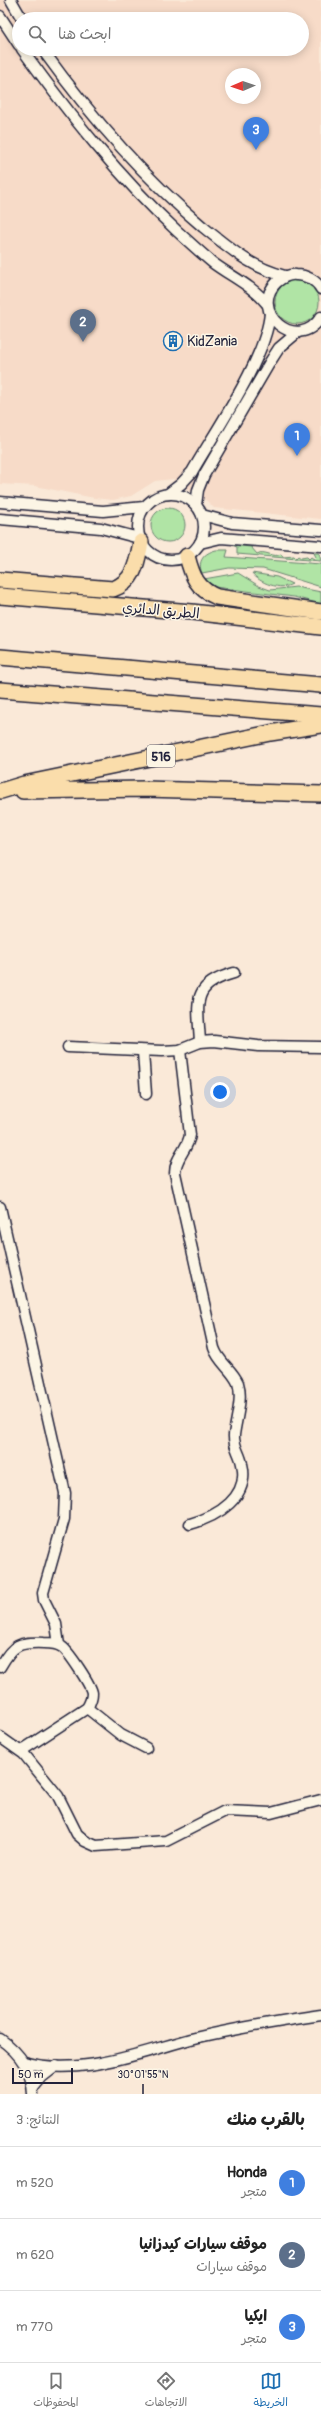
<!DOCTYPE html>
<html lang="ar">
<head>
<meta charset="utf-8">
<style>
	:root { --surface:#fff; --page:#f2f2f2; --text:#222; --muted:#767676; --line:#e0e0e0; --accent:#1f6fb2 }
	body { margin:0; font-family:Pangolin,"Playpen Sans Arabic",sans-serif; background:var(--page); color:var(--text); direction:rtl }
	.compass { position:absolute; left:225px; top:68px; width:36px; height:36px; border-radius:50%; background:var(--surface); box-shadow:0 2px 10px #0003; rotate:268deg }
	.scale { position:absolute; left:12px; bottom:10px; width:61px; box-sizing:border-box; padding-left:4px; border:2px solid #22223b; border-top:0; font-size:11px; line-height:14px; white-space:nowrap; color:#22223b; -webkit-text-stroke:3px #fcf5e5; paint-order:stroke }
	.you { position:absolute; left:220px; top:1092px; width:14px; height:14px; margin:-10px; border:3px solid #fff; border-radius:50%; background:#1a73e8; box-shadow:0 0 0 6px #1a73e833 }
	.badge { display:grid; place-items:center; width:26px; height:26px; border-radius:50%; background:var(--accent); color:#fff; font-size:13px; font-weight:700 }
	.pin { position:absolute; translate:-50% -33px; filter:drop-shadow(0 1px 2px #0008) }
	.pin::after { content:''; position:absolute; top:21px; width:14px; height:12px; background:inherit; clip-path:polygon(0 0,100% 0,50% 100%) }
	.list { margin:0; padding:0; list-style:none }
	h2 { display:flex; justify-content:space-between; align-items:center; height:52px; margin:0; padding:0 16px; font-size:17px }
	h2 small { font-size:13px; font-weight:400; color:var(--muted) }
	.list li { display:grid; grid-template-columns:26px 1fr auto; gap:12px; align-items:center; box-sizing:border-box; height:72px; padding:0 16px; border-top:1px solid var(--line) }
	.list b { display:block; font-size:15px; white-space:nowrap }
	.list p { margin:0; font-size:13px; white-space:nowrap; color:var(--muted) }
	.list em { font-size:13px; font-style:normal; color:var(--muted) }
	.icon { flex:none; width:22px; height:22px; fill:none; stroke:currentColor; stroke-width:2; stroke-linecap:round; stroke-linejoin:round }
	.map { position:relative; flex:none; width:321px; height:2094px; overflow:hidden; direction:ltr }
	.search { position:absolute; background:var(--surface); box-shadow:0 2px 10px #0003; left:12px; right:12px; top:12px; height:44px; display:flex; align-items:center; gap:10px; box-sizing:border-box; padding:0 14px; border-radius:22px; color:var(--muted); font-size:15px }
	.sheet { height:268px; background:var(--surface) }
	nav { display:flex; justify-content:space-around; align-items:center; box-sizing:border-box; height:56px; border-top:1px solid var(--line); background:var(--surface); font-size:11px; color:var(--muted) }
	nav a { display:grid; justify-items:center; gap:2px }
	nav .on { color:var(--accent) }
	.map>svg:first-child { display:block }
</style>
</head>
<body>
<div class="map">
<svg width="321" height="2094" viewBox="0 0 321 2094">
	<rect width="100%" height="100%" fill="#fae9d8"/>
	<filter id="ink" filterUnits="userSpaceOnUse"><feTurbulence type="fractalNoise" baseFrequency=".025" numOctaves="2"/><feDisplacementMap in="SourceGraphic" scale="8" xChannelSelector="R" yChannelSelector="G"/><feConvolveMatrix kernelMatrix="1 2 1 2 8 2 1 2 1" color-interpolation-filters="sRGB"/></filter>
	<g filter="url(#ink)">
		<!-- built -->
		<path fill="#f7dbc8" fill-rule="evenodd" d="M0,0H321V519L214,508L207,501L173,479L155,481L131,496L113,500L94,498L35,486L0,484ZM19,19H302V49H19ZM231,74H255V98H231Z"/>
		<!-- green -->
		<g fill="#b0e4a5" stroke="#698370">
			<circle cx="297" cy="302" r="22"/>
			<circle cx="168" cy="525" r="17"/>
			<path d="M232,545L251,547L257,554C264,549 274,559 281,554L283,557L294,556L296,558L298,556L301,558L307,557L309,559L311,557L314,559L316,557L314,553H319L321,561L237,554V547Z"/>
			<path d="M216,550H228L226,557L321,564V587L263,569L229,568L202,573C197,561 204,553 216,550Z"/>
			<path d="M238,573L259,586L270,590L296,587L321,592V604L294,597L215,587L204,579Z"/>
			<path d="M252,573L277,577L292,584C281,591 259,583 252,573Z"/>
		</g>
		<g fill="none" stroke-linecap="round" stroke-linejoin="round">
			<!-- minor casing -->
			<g stroke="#22223b" stroke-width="13">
				<g id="minor">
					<path d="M11,0L22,19"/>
					<path d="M0,16L19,45"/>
					<path d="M22,49C69,114 118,176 177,231C189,242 201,253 213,263C232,277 253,286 268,305"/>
					<path d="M42,49C89,114 141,175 203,227C231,249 250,267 285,276"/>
					<path d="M321,289C316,280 306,275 296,275C289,274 282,278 277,282C247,311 297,355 321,317"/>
					<circle cx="171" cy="527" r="33"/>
					<path d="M168,494L181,484L192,472C216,430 266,359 270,313"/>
					<path d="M0,502L103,511L144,507"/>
					<path d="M196,505L198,490L204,475L270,362L279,348L298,332"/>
					<path d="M202,515L232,523L321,530"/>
					<path d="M0,519L101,528L139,538"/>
					<path d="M200,543L221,538L321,546"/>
					<path d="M200,1042C198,1003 190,985 234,973"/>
					<path d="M68,1047L162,1051L180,1050L200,1042L214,1041L258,1046L321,1047"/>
					<path d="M180,1050L190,1135C188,1149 175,1157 175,1173L214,1348C219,1363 232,1369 238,1383C243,1398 236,1419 234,1435C233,1446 240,1453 242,1464C250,1497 218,1516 190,1524"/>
					<path d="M143,1052L146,1094"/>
					<path d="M0,1207L65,1493L64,1519L43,1593L44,1600L56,1624L59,1645"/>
					<path d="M0,1667C13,1644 19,1642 44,1643C51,1643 57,1643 62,1647C69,1652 91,1685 92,1693C92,1699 90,1703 87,1708L21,1751"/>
					<path d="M87,1708L121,1735L146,1748"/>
					<path d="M0,1737L24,1754L58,1796L77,1834L85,1841L96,1846L166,1841L225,1811L271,1813L321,1800"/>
					<path d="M0,2039C19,2052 32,2070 33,2094"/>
					<path d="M24,2062C82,2078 142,2051 199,2037C239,2028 280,2021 321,2015"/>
					<path d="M33,2088L42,2077L56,2066"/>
				</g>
			</g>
			<!-- highway casing -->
			<g stroke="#22223b" stroke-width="18">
				<g id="highway">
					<path d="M187,556C192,576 197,589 217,597L321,612"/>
					<path d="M0,580L113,589C135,581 137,562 141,542"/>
					<path d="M0,596L192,612L321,627"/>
					<path d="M0,657L321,685"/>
					<path d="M0,690L321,715"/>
					<path d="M1,791L24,784L270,733L321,725"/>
					<path d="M23,791L145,789L321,794"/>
				</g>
			</g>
			<!-- minor -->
			<use href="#minor" stroke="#fcf5e5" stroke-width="10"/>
			<!-- highway -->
			<use href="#highway" stroke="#faddab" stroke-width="15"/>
		</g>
	</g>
	<!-- ticks -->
	<path fill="none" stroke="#22223b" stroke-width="1.5" d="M143,2084V2094"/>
	<!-- icons -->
	<defs>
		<g id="building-ring" transform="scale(1)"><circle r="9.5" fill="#fcf5e5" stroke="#1f6fb2" stroke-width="1.5"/><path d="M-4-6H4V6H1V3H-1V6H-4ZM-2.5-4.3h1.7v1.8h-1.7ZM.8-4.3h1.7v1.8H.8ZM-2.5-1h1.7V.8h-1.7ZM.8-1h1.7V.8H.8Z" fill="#1f6fb2"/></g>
	</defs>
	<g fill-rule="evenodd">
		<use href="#building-ring" x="173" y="341"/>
	</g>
	<g text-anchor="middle" stroke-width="3" stroke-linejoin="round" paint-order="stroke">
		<!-- shield labels -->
		<rect fill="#fcf5e5" stroke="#63616e" stroke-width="1" x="147" y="745" width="28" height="22" rx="3"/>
		<g font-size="13" font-weight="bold" fill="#22223b">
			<text x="161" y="761">516</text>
		</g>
		<!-- poi labels -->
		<g font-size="14" fill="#22223b" stroke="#fcf5e5" text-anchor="start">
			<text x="187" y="346">KidZania</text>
		</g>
		<!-- street labels -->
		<g font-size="14" fill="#22223b" stroke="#fcf5e5">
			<text transform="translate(161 610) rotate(5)" y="5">الطريق الدائري</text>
		</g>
	</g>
	<g font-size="10" text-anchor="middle" fill="#22223b" stroke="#fcf5e5" stroke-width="3" stroke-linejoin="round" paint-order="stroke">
		<text x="143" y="2078">30°01'55"N</text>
	</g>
</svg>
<svg class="compass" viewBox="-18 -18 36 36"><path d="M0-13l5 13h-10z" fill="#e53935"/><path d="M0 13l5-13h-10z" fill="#767676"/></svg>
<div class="scale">50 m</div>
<div class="you"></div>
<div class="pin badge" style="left:297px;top:456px;background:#3f7fe0">1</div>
<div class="pin badge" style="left:83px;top:342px;background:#5c6f8a">2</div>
<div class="pin badge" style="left:256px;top:150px;background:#3f7fe0">3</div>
<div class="search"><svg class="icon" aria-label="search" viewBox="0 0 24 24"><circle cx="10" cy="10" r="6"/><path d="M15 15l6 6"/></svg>ابحث هنا</div>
</div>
<section class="sheet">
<h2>بالقرب منك<small>النتائج: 3</small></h2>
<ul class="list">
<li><span class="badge" style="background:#3f7fe0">1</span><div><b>Honda</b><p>متجر</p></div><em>520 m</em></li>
<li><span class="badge" style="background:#5c6f8a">2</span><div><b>موقف سيارات كيدزانيا</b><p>موقف سيارات</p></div><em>620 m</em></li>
<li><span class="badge" style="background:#3f7fe0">3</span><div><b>ايكيا</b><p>متجر</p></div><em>770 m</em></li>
</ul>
</section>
<nav>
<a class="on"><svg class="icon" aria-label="map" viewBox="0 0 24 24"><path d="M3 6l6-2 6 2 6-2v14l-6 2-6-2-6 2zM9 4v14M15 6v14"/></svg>الخريطة</a>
<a><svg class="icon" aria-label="directions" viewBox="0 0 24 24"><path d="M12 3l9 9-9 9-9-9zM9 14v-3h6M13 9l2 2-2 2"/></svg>الاتجاهات</a>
<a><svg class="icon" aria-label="saved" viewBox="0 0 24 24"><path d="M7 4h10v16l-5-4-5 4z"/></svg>المحفوظات</a>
</nav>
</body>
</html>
